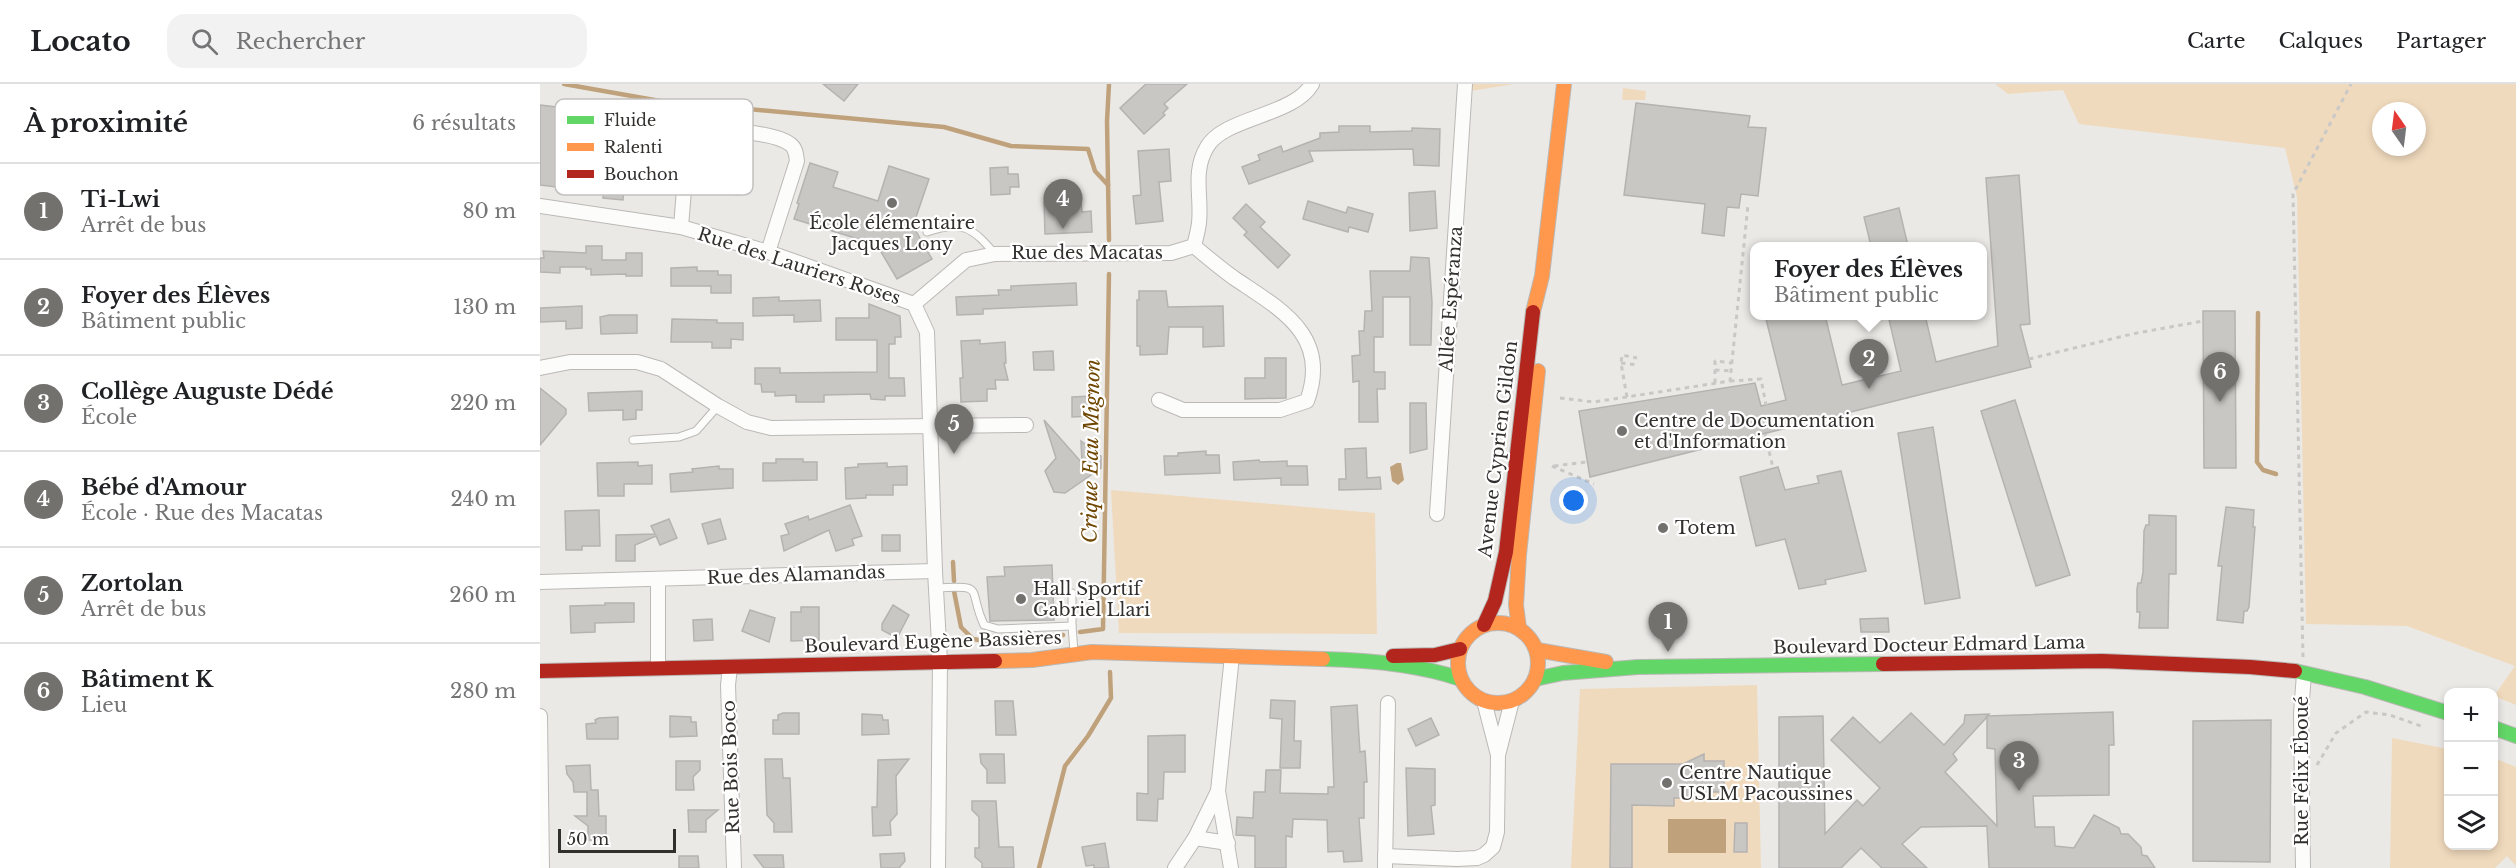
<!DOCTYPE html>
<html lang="fr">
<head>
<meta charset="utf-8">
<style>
	:root { --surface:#fff; --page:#f2f2f2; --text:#202124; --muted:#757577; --line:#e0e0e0; --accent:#73716e }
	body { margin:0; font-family:"Libre Baskerville",serif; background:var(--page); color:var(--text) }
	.controls { position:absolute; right:18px; bottom:18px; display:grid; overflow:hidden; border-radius:12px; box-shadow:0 3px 9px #0003 }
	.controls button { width:54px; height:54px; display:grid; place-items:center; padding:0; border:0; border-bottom:2px solid var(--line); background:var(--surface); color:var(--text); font:30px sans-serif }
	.compass { position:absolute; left:1832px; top:18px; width:54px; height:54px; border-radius:50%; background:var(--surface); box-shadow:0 3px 9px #0003; rotate:346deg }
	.scale { position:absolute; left:18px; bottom:15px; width:118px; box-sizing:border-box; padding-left:6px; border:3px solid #32302e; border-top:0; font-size:16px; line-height:21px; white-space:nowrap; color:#32302e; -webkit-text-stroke:4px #fff; paint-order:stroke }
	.you { position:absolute; left:1034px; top:417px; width:21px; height:21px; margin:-15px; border:4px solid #fff; border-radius:50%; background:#1a73e8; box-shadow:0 0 0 9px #1a73e833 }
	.badge { display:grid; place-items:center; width:39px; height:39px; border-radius:50%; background:var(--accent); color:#fff; font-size:20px; font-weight:700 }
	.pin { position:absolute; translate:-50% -50px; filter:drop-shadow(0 2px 3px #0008) }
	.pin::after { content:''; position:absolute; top:32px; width:21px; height:18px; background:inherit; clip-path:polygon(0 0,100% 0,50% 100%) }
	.popup { position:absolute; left:1210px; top:158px; width:237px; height:78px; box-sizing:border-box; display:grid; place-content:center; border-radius:12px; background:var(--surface); filter:drop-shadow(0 2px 4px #0005); font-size:20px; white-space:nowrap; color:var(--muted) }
	.popup b { font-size:22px; color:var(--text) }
	.popup::after { content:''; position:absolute; left:50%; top:100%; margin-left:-12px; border:12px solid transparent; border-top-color:var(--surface) }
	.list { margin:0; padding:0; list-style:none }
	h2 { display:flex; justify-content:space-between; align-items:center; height:78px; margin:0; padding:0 24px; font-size:26px }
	h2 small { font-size:20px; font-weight:400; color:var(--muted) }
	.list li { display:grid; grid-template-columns:39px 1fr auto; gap:18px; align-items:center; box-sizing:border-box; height:96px; padding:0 24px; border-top:2px solid var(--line) }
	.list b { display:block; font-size:22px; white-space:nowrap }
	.list p { margin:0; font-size:20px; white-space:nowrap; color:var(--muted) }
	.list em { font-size:20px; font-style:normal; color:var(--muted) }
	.icon { flex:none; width:33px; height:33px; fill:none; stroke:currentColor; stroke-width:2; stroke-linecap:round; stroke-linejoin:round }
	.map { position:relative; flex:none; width:1976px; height:784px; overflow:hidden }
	header { display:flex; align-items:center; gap:36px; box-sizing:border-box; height:84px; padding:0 30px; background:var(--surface); border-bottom:2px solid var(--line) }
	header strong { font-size:28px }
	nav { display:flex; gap:33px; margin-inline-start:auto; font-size:21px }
	.search { width:420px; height:54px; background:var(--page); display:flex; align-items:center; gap:15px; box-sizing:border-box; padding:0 21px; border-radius:18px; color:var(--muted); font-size:22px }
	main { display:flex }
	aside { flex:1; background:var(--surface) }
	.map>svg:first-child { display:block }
</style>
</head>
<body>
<header>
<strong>Locato</strong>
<div class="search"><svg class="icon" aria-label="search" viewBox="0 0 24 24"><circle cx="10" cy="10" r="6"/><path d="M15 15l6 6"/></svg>Rechercher</div>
<nav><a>Carte</a><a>Calques</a><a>Partager</a></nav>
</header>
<main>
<aside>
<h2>À proximité<small>6 résultats</small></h2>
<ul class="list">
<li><span class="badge">1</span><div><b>Ti-Lwi</b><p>Arrêt de bus</p></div><em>80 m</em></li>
<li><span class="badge">2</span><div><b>Foyer des Élèves</b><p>Bâtiment public</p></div><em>130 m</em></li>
<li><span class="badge">3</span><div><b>Collège Auguste Dédé</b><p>École</p></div><em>220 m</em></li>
<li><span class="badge">4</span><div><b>Bébé d'Amour</b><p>École · Rue des Macatas</p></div><em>240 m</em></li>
<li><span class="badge">5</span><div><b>Zortolan</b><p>Arrêt de bus</p></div><em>260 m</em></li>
<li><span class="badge">6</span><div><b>Bâtiment K</b><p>Lieu</p></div><em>280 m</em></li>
</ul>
</aside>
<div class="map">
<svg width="1976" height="784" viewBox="0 0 1976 784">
	<rect width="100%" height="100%" fill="#ebe9e6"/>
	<!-- green -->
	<g fill="#f0dabd" fill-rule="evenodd">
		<path d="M931,0H974L931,7Z"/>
		<path d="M1455,0H1976V621L1954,612L1975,582L1867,542L1766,540L1757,113L1745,64L1539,40L1523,6L1468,10ZM1841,27H1877V63H1841Z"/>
		<path d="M1083,4L1106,7L1105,16H1082Z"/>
		<path d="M571,406L835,429L837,550L579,549Z"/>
		<path d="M1217,601L1221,784H1031L1040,605Z"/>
		<path d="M1852,654L1908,665V762H1954V674L1976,683V782L1967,772L1955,784H1850Z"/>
	</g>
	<!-- water -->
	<g fill="#bfa27c">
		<path d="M857,379H861L864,396L858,401L852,397L850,383Z"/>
		<rect x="1128" y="735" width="58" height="34"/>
	</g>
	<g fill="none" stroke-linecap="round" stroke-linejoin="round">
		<!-- stream -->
		<g stroke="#bfa27c" stroke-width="4.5">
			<path d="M24,0L137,20"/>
			<path d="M175,22L404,43L471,62L548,65L555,87L568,101"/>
			<path d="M569,156L567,37L569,0"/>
			<path d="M1718,229L1717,378L1723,386L1736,390"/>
			<path d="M413,478L414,497"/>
			<path d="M414,507L421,543L433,555L451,558L523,551"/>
			<path d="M540,548L563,545L569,190"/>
			<path d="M499,784L525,682L548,652L571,614L570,588"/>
		</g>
	</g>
	<!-- building -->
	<g fill="#c9c7c4" stroke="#b5b3b1" stroke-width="1.5" fill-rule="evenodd">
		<path d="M283,0H318L304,17Z"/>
		<path d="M606,0H647L624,20L628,24L623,29L625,31L604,50L580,24Z"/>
		<path d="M1096,19L1210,32L1208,43L1226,44L1218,112L1201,110L1199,124L1187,123L1184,152L1162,149L1165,120L1084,111Z"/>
		<path d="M0,21L33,25L31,37L49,39L47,48L55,49L53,65L64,66L59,108L0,101Z"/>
		<path d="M799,42H830V48L872,47V44L900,45L899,82L874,81L873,65L769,67L773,77L709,100L702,83L720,76L718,71L741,62L743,68L780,54V49L799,48Z"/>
		<path d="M115,54L128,55L127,68H114Z"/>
		<path d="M629,65L631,97L619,98L623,137L596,140L593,112L601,111L598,67Z"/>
		<path d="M182,75L202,77L199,111L179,109Z"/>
		<path d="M270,79L298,88L293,103L338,117L349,82L389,95L373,142L392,175L357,195L337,161L254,135L259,120L257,119Z"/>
		<path d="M468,83V90H478L479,103H470V110L451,111L450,84Z"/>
		<path d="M1479,91L1490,240L1480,241L1491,283L1050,393L1039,327L1215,299L1221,322L1246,316L1225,231H1285L1302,301L1361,287L1348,231H1385L1396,278L1458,262L1446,94Z"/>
		<path d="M64,100L84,102L83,116L63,114Z"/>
		<path d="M895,107L897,144L870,147L869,109Z"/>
		<path d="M541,117L542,128L551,127L552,148L505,150L504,118Z"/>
		<path d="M768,117L806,129L808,123L833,130L828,148L809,143L808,148L763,135Z"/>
		<path d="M706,120L725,138L720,143L750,171L738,184L704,151L707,148L693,134Z"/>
		<path d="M1359,124L1368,162H1331L1324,133Z"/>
		<path d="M46,162H62V176H86V169H102V192H86V190L51,191V185H46V183H20V189L0,188V174H4L3,167L46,169Z"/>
		<path d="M871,173L889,174L892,218L891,261H870V213H843V253H834V288H845V305H837L838,338H819V297L813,298L812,272L820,271L819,247H824L825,227H832L830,187H870Z"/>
		<path d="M157,183V187H178V191H191V209H171V202H131V184Z"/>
		<path d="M536,199L537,221L443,225V230L417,231L416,213L459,211L458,206H471V202Z"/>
		<path d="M599,207H626L628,223L683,222L684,262L663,263V243H629L627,270L600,271V262H597V216H599Z"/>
		<path d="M239,213V217L280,216L281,237L254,238V231L213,232V214Z"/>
		<path d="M329,220L360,232L361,253H355V260H349V294H364L365,312H345V316L331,315L330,310L284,311V318H256V311L235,312V308H222L221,300H215V284H240V289L337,288V256H296V234H329Z"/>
		<path d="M42,222V244L26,245V237L0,238V224Z"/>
		<path d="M1663,227H1695L1696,384H1664Z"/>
		<path d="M69,231H97V249L61,250L60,233Z"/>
		<path d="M132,235L177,236V239H203V256L191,255V264H172V258H131Z"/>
		<path d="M440,256V260L465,258L466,279H464L468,296H455L456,305H447V317L421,318L420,294H423L421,257Z"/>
		<path d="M513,267L514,286H494L493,268Z"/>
		<path d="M725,274H746V314L705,315V294H725Z"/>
		<path d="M0,304L26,325V330L0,361Z"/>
		<path d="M102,307V326H96V335L83,336V326L49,327L48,309Z"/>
		<path d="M551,312V332L532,333V313Z"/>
		<path d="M1475,316L1530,491L1496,502L1441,327Z"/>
		<path d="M870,319H886L887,365L870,369Z"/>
		<path d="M504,336L542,379L541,357L561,372V384L525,409L514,408L505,387L516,374Z"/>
		<path d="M1393,343L1420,514L1385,520L1358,349Z"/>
		<path d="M826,364L827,394L840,393L841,405L799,406V395H806L805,365Z"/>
		<path d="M666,367V371H679L680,389L625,391L624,372H638V369Z"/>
		<path d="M236,375H263V378H277V396L223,397V379H236Z"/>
		<path d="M719,376L720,378L747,377V382H767L768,401H741V394L694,396L693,378Z"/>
		<path d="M98,378V382L112,381V400H84V412H58L57,379Z"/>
		<path d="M347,379V383L367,382V401H353V411H326V414L306,415L305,384L318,383V380Z"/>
		<path d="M179,382V385H193V404L131,408L130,390L153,388L152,385Z"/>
		<path d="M1238,383L1245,406L1279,399L1277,392L1301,387L1326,487L1285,496L1286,500L1259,505L1245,455L1216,462L1200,393Z"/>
		<path d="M310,421L322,452L312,455L314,461L296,467L289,446L244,467L241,452L249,450L245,440L268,432L269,436Z"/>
		<path d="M1686,423L1714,426L1713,443H1715L1709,523L1707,527H1704L1703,539L1677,536L1682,482H1678Z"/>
		<path d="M59,426L60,462H42V466H26L25,427Z"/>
		<path d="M1609,431L1636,432V490H1629L1628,544H1599L1600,528H1597V505L1598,499H1601L1603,489L1604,447L1606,441H1609Z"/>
		<path d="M129,435L137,454L120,461L116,452L95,461V477H76V451L115,450L111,442Z"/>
		<path d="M180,435L186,455L168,460L162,440Z"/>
		<rect x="342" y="451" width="18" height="16"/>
		<path d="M512,481L514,536L450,537L447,493L465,492L464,483Z"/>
		<path d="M65,519H94V538L55,539V548L31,549L30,522L65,521Z"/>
		<path d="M353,521L369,531L357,554L342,546V540Z"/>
		<path d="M261,523H279V556L251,557V528H261Z"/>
		<path d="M210,526L235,534L229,558L202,547Z"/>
		<path d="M1348,534L1349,548H1321L1320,535Z"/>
		<path d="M172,535L173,556L154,557L153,536Z"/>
		<path d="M731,616L755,617L754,657H761L760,684H740L742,635L730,634Z"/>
		<path d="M455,617H473L476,651H456Z"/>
		<path d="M817,621L820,668L825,667L827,698H824V734H819L822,777L804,778L803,767L788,768L787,736L753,735L752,753L746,752V784H715V752L696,751L697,733L713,734L714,708H725L726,686H741L740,709L788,710V703H794L791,623Z"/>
		<path d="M1573,628L1574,661H1569V711L1493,712L1495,743H1514L1515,762L1534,764L1554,731L1579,744L1581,750H1588L1601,763L1602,771L1607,772L1615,784H1449L1447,742L1381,743L1362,760L1387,784H1342L1321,764L1301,784H1239V633L1283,632L1285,750L1317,716L1323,722L1340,704L1291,656L1313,633L1340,659L1371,629L1404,661L1424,639L1425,631L1449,630L1447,632ZM1447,633V664L1455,665L1457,742L1405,688L1417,676L1413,670Z"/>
		<path d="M243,629H259V650H233V636H238V631Z"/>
		<path d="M322,630L342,631L343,636H348L349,650L322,651Z"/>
		<path d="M130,632L151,633V638H156L157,652L130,653Z"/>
		<path d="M78,633V655H47L46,640L56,639L55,636L59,634Z"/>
		<path d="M891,634L899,651L876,662L868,645Z"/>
		<path d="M1731,636L1730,778L1653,777V637Z"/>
		<path d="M645,651V688H624L623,715H618L617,737L597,736V709L608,710V652Z"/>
		<path d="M440,670H464L465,699H447V686L441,679Z"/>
		<path d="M1164,670V677H1184V708H1159V714H1134V722L1092,721V784H1070L1071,680H1143Z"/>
		<path d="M225,675H242L243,694H250L252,748H234V739L227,731Z"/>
		<path d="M369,675L356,692L357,730L350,738L351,751L333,752L332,723H337L338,676Z"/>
		<path d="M136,677H160V686L153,693L154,706H136Z"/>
		<path d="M50,681L51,706H58L59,732H66V756H48V742L35,732H47V708H34L33,698L27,690L26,682Z"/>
		<path d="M866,684L895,685V721L891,722L894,750L868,752Z"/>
		<path d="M432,717H456L459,763H473L474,784H442V779L435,773V764H439V733L432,726Z"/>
		<path d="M148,726H178L166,736V748H149Z"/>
		<path d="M1195,739H1207V768H1194Z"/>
		<path d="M565,759L569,784H554V781L546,782L542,763Z"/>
		<path d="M364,769L365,777L359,784H341L340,770Z"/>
		<path d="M214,771H243L244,784H224Z"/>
		<path d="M139,772H158L159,784H139Z"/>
	</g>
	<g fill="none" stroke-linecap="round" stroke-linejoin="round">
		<!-- lane casing -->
		<g stroke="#bbb9b6" stroke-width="9">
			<g id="lane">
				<path d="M387,148C422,136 432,143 455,170"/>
				<path d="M93,356L139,353L156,347L178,322"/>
				<path d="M396,504C447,501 427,504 444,541L458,545L532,542L534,568"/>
				<path d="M532,509V542"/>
			</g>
		</g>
		<!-- street casing -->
		<g stroke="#bbb9b6" stroke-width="16">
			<g id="street">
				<path d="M0,122L141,143L228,168L374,220L387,248L395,487L400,578L398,784"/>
				<path d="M141,143L148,56L152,45C177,47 230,46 250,60C256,64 256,71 257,77L228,168"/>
				<path d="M374,220L426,176L455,170L631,169L654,162C656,154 658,147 659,139C662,112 652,88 667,63C684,33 754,32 772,0"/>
				<path d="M0,284L30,278H97L121,285L178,322L207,338L231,344L486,341"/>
				<path d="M619,316L643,326H740L767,317C791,251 740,225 694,194C680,184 667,173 654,162"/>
				<path d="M897,430L925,0"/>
				<path d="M0,498L395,487"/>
				<path d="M190,583L188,601L194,784"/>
				<path d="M118,584V495"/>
				<path d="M0,632L2,784"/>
				<path d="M958,671L972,617"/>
				<path d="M655,754L688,759"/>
				<path d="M845,772L917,775L937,774L944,771L953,763L957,748L958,671L944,617"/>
				<path d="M635,784L655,754L678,707"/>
				<path d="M691,784L678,707L692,572"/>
				<path d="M845,784L848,619"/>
				<path d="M1763,784L1761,629L1764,590"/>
			</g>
		</g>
		<!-- fast casing -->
		<g stroke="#bbb9b6" stroke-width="16">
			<g id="fast">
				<path d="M783,575C829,576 877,580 921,595"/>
				<path d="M1755,587L1825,603L1908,629"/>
				<path d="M995,595L1023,589L1098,583L1343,580"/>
				<path d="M1954,644L1976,652"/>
			</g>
		</g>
		<!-- slow casing -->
		<g stroke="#bbb9b6" stroke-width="16">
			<g id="slow">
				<path d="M993,228L1002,192L1024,0"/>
				<circle cx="958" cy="579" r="40"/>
				<path d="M979,544L976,521L979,471L998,287"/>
				<path d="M997,566L1066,578"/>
				<path d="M455,577L492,576L552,568L783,575"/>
			</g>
		</g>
		<!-- jam casing -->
		<g stroke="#bbb9b6" stroke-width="16">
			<g id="jam">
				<path d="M944,541L955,517L966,468L993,228"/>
				<path d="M853,572L895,571L920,565"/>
				<path d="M1343,580L1562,577L1710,583L1755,587"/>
				<path d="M0,587L455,577"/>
			</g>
		</g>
		<!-- path -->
		<g stroke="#c8c8c7" stroke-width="3" stroke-dasharray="4.5 4.5" stroke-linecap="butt">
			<path d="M1489,275L1592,250L1663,237"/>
			<path d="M1081,279L1098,281"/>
			<path d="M1175,286L1191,287"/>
			<path d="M1190,297L1221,295L1226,321"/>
			<path d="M1175,299V277L1192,279"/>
			<path d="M1087,313L1081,279L1082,271L1097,274"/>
			<path d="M1020,314L1054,318L1190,297L1208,121"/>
			<path d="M1225,350L1233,384"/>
			<path d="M1012,382L1054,400"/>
			<path d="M1014,382L1046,378"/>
			<path d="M1763,573L1753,110L1811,0"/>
			<path d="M1777,681L1796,649L1826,628L1850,631L1884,643"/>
		</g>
		<!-- lane -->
		<use href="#lane" stroke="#fcfcfb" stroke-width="7"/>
		<!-- street -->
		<use href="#street" stroke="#fcfcfb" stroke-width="14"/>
		<!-- fast -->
		<use href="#fast" stroke="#63d668" stroke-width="14"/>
		<!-- slow -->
		<use href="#slow" stroke="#ff974d" stroke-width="14"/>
		<!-- jam -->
		<use href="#jam" stroke="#b3261e" stroke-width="14"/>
	</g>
	<!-- markers -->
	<g fill="#73716e" stroke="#fff" stroke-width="2">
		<circle cx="352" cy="119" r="6"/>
		<circle cx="1082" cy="347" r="6"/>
		<circle cx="1123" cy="444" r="6"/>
		<circle cx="481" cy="515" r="6"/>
		<circle cx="1127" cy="699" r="6"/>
	</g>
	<g text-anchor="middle" stroke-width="4.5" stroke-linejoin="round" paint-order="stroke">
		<!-- poi labels -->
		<g font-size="18" fill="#32302e" stroke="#fff" text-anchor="start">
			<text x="352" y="145" text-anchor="middle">École élémentaire<tspan x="352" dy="21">Jacques Lony</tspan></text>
			<text x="1094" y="343">Centre de Documentation<tspan x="1094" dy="21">et d'Information</tspan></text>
			<text x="1135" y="450">Totem</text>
			<text x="493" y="511">Hall Sportif<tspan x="493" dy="21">Gabriel Llari</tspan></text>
			<text x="1139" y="695">Centre Nautique<tspan x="1139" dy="21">USLM Pacoussines</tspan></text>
		</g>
		<!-- street labels -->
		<g font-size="18" fill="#32302e" stroke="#fff">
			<text x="547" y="175">Rue des Macatas</text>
			<text transform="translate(259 182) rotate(18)" y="6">Rue des Lauriers Roses</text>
			<text transform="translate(911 215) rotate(-86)" y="6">Allée Espéranza</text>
			<text transform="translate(958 365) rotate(-83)" y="6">Avenue Cyprien Gildon</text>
			<text transform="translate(256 491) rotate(-2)" y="6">Rue des Alamandas</text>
			<text transform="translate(393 558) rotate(-2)" y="6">Boulevard Eugène Bassières</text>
			<text transform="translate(1389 561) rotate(-1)" y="6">Boulevard Docteur Edmard Lama</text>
			<text transform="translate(191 683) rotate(-92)" y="6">Rue Bois Boco</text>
			<text transform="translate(1762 687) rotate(-90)" y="6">Rue Félix Éboué</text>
		</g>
		<!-- water labels -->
		<g font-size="20" font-style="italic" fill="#704700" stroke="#fff">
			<text transform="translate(551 367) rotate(-89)" y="7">Crique Eau Mignon</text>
		</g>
	</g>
	<!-- legend -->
	<rect x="15" y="15" width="198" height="96" rx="9" fill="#fff" stroke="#c2c1c0" stroke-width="1.5"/>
	<rect x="27" y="32" width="27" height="8" fill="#63d668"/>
	<rect x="27" y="59" width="27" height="8" fill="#ff974d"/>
	<rect x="27" y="86" width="27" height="8" fill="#b3261e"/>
	<g font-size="16" fill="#32302e">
		<text x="64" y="42">Fluide</text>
		<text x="64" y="69">Ralenti</text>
		<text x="64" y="96">Bouchon</text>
	</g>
</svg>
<div class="controls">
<button>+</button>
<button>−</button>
<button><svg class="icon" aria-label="layers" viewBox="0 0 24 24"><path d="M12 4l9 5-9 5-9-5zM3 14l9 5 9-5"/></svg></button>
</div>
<svg class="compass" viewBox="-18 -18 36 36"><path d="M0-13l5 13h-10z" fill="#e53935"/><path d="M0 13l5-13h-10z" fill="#757577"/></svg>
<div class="scale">50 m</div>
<div class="you"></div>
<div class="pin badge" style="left:1128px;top:568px">1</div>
<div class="pin badge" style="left:1329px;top:305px">2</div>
<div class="popup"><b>Foyer des Élèves</b>Bâtiment public</div>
<div class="pin badge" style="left:1479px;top:707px">3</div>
<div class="pin badge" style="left:523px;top:145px">4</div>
<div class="pin badge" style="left:414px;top:370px">5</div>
<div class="pin badge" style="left:1680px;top:318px">6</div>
</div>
</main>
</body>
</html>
